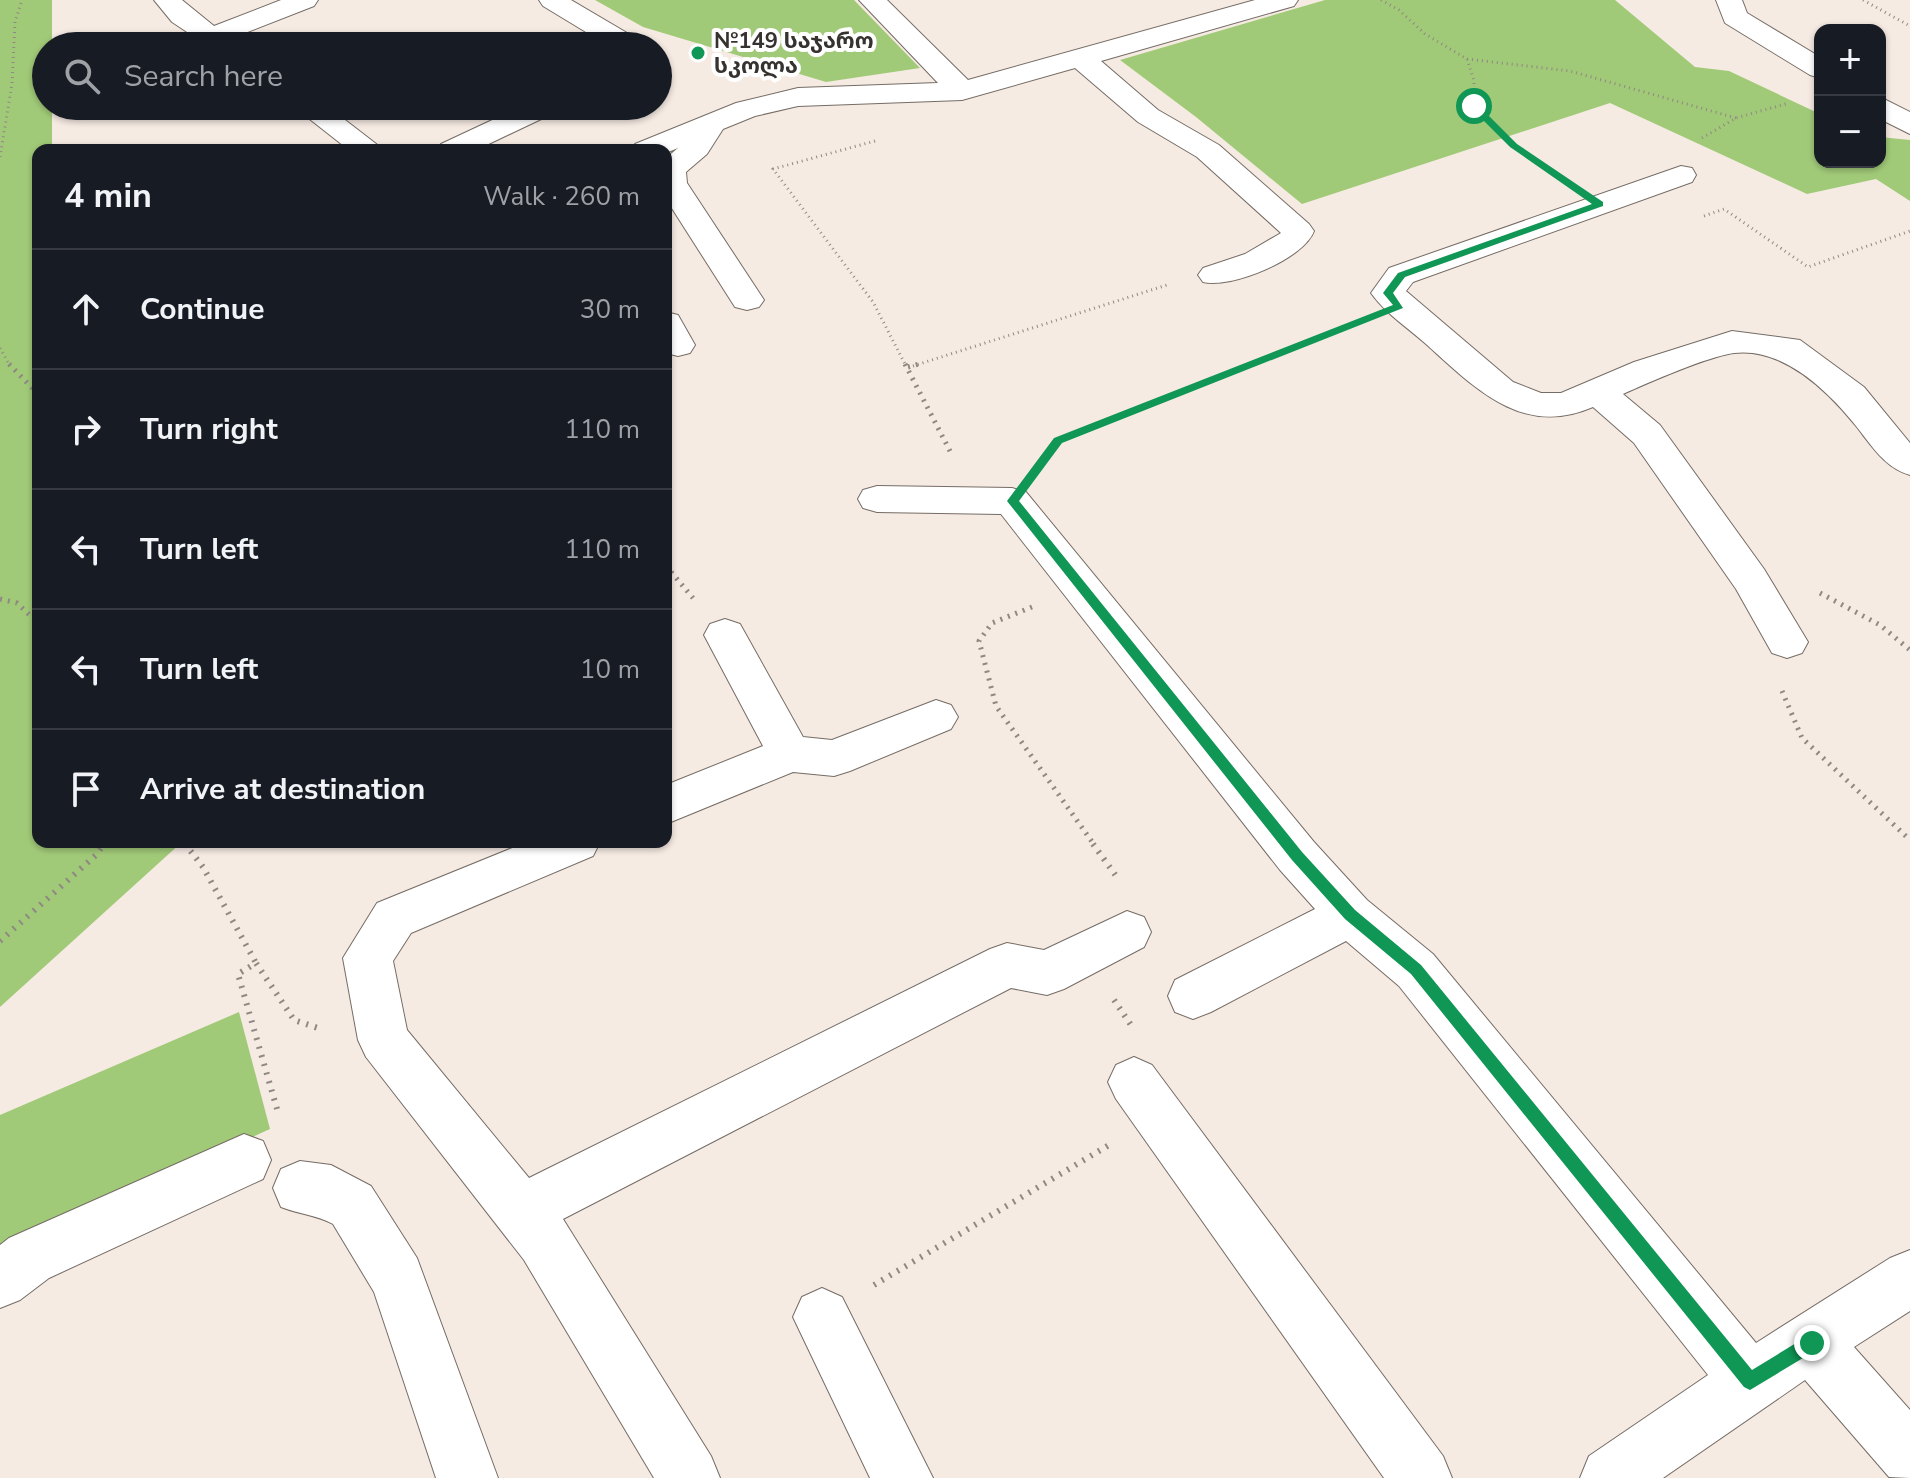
<!DOCTYPE html>
<html lang="en">
<head>
<meta charset="utf-8">
<style>
	:root { --surface:#171b24; --page:#242831; --text:#f1f3f6; --muted:#9ea1a6; --line:#363941 }
	body { margin:0; font-family:"Nunito Sans","Noto Sans Georgian",sans-serif; background:var(--page); color:var(--text) }
	.controls { position:absolute; right:24px; top:24px; display:grid; overflow:hidden; border-radius:16px; box-shadow:0 2px 6px #0004 }
	.controls button { width:72px; height:72px; display:grid; place-items:center; padding:0; border:0; border-bottom:2px solid var(--line); background:var(--surface); color:var(--text); font:40px sans-serif }
	.stop { position:absolute; width:24px; height:24px; margin:-18px; border:6px solid #109655; border-radius:50%; background:#fff }
	.stop.end { background:#109655; border-color:#fff; box-shadow:0 2px 8px #0008 }
	.list { margin:0; padding:0; list-style:none }
	h2 { display:flex; justify-content:space-between; align-items:center; height:104px; margin:0; padding:0 32px; font-size:34px }
	h2 small { font-size:26px; font-weight:400; color:var(--muted) }
	.list li { display:grid; grid-template-columns:52px 1fr auto; gap:24px; align-items:center; box-sizing:border-box; height:120px; padding:0 32px; border-top:2px solid var(--line) }
	.list b { display:block; font-size:30px; white-space:nowrap }
	.list em { font-size:26px; font-style:normal; color:var(--muted) }
	.icon { flex:none; width:44px; height:44px; fill:none; stroke:currentColor; stroke-width:2; stroke-linecap:round; stroke-linejoin:round }
	.map { position:relative; flex:none; width:1910px; height:1478px; overflow:hidden }
	.search { position:absolute; background:var(--surface); box-shadow:0 2px 6px #0004; left:32px; top:32px; width:640px; height:88px; display:flex; align-items:center; gap:20px; box-sizing:border-box; padding:0 28px; border-radius:44px; color:var(--muted); font-size:30px }
	.panel { position:absolute; background:var(--surface); box-shadow:0 2px 6px #0004; left:32px; top:144px; width:640px; height:704px; border-radius:16px }
	.map>svg:first-child { display:block }
</style>
</head>
<body>
<div class="map">
<svg width="1910" height="1478" viewBox="0 0 1910 1478">
	<rect width="100%" height="100%" fill="#f6ebe3"/>
	<!-- green -->
	<g fill="#a1ca78">
		<path d="M0,0H52V46H46V106H52V150H38V842H182L0,1007Z"/>
		<path d="M595,0H854L920,68L826,82L643,27Z"/>
		<path d="M1325,0H1615L1695,67L1729,71L1820,114V162H1880V137L1910,140V201L1876,179L1807,194L1610,103L1302,204L1196,117L1120,60Z"/>
		<path d="M239,1012L270,1129L0,1253V1115Z"/>
	</g>
	<g fill="none" stroke-linecap="round" stroke-linejoin="round">
		<!-- minor casing -->
		<g stroke="#756c65" stroke-width="2">
			<g id="minor">
				<path d="M154,0H182L214,26L281,0H318L314,6L232,38L240,46H208L172,22Z"/>
				<path d="M539,0H571L639,40L643,46H609L543,6Z"/>
				<path d="M859,0H887L968,80L1255,0H1298L1294,6L1101,61L1158,110L1219,145L1309,224L1314,231C1304,259 1231,289 1203,282L1198,275L1203,268L1245,254L1281,233L1197,157L1138,122L1075,68L962,100L798,106L755,116L723,129L707,154L686,172L687,183L764,300L759,307L747,310L735,307L666,199V158L678,148L666,153V150H631L635,144L736,103L798,88L938,83Z"/>
				<path d="M1716,0H1742L1747,13L1820,57V78L1810,75L1725,23Z"/>
				<path d="M1880,97L1910,112V134L1880,119Z"/>
				<path d="M293,106H327L384,150H349Z"/>
				<path d="M522,106H561L556,112L476,150H437L441,144Z"/>
				<path d="M1681,166L1692,168L1696,175L1692,182L1413,282L1406,291L1513,382L1541,393H1561L1634,362L1732,331L1800,340L1864,387L1910,443V475C1885,468 1872,446 1856,426C1828,391 1783,347 1734,353C1706,357 1650,382 1623,394L1660,425L1764,569L1808,642L1802,653L1787,658L1772,653L1736,589L1634,443L1593,407C1522,438 1475,388 1426,344C1408,328 1385,313 1371,293L1389,268Z"/>
				<path d="M666,312L678,315L695,345L690,353L678,356L666,353Z"/>
				<path d="M877,486L1012,488L1026,492L1314,842L1367,900L1433,954L1756,1343L1890,1258L1910,1250V1311L1854,1347L1910,1410V1478L1889,1477L1805,1380L1663,1478H1580L1589,1456L1708,1375L1399,986L1346,941L1211,1012L1193,1019L1175,1012L1168,996L1175,980L1315,909L1280,870L1001,514L877,512L863,508L858,499L863,490Z"/>
				<path d="M725,619L740,624L803,737L832,740L936,700L951,705L958,717L951,729L850,771L834,776L793,772L666,824V785L763,746L704,635L710,624Z"/>
				<path d="M527,842H600L593,856L411,933L393,961L407,1030L529,1178L990,949L1007,943L1044,950L1127,911L1144,917L1151,932L1144,947L1064,989L1047,995L1011,988L563,1219L711,1456L720,1478H654L524,1260L366,1057L358,1040L343,958L377,903Z"/>
				<path d="M1134,1057L1152,1065L1443,1456L1452,1478H1384L1116,1099L1108,1082L1116,1065Z"/>
				<path d="M244,1134L263,1141L271,1160L263,1179L49,1278L20,1300L0,1308V1245L9,1238Z"/>
				<path d="M300,1161L331,1165L371,1186L417,1258L498,1478H436L374,1292L333,1224C317,1215 298,1214 281,1207L273,1188L281,1169Z"/>
				<path d="M822,1288L842,1297L933,1478H870L793,1317L802,1297Z"/>
			</g>
		</g>
		<!-- path-far2 -->
		<g stroke="#908883" stroke-width="3" stroke-dasharray="1 4" stroke-linecap="butt">
			<path d="M1381,0L1399,10L1425,34L1467,59L1474,80V106L1513,146L1556,175"/>
			<path d="M1863,0L1910,26"/>
			<path d="M1467,59L1570,71L1736,118"/>
			<path d="M1702,138L1736,118L1789,103"/>
			<path d="M875,141L773,169L873,302L906,366"/>
			<path d="M0,157L12,84L15,22L22,0"/>
			<path d="M1704,216L1724,209L1808,267L1910,231"/>
			<path d="M0,348L10,366"/>
			<path d="M913,366L1167,285"/>
			<path d="M1247,366L1353,323"/>
		</g>
		<!-- path-far1 -->
		<g stroke="#908883" stroke-width="5" stroke-dasharray="2 6" stroke-linecap="butt">
			<path d="M9,364L38,394"/>
			<path d="M905,364L951,453"/>
			<path d="M908,367L919,364"/>
			<path d="M1041,463L1058,441L1252,364"/>
			<path d="M666,566L693,598"/>
			<path d="M1820,593L1880,625L1910,650"/>
			<path d="M0,599L17,603L38,623"/>
			<path d="M1032,607L992,623L979,641L996,706L1095,846"/>
			<path d="M1782,691L1802,738L1910,840"/>
			<path d="M183,842L186,846"/>
			<path d="M102,846L105,842"/>
		</g>
		<!-- path -->
		<g stroke="#908883" stroke-width="6" stroke-dasharray="2 7" stroke-linecap="butt">
			<path d="M185,844L203,867L256,963"/>
			<path d="M1093,844L1119,880"/>
			<path d="M0,941L96,855L104,844"/>
			<path d="M1114,1000L1131,1025"/>
			<path d="M277,1109L238,974L256,963L294,1020L321,1029"/>
			<path d="M874,1285L1109,1145"/>
		</g>
		<!-- minor -->
		<use href="#minor" fill="#fff" fill-rule="evenodd"/>
	</g>
	<!-- route -->
	<path fill="#109655" d="M1471,104H1477L1517,144L1603,202V206L1405,277L1393,293L1403,308L1062,443L1019,501L1302,852L1355,910L1421,965L1752,1370L1806,1337L1812,1334L1818,1337L1820,1343L1818,1349L1750,1390L1744,1387L1411,974L1345,919L1292,860L1007,501L1054,438L1393,305L1383,293L1398,273L1592,204L1510,147L1471,108Z"/>
	<!-- markers -->
	<circle fill="#109655" stroke="#fff" stroke-width="3" cx="698" cy="53" r="8"/>
	<g text-anchor="middle" stroke-width="8" stroke-linejoin="round" paint-order="stroke">
		<!-- far-poi labels -->
		<g font-size="22" font-weight="bold" fill="#36322f" stroke="#fff" text-anchor="start">
			<text x="714" y="48">№149 საჯარო<tspan x="714" dy="25">სკოლა</tspan></text>
		</g>
	</g>
</svg>
<div class="controls">
<button>+</button>
<button>−</button>
</div>
<div class="stop" style="left:1474px;top:106px"></div>
<div class="stop end" style="left:1812px;top:1343px"></div>
<div class="search"><svg class="icon" aria-label="search" viewBox="0 0 24 24"><circle cx="10" cy="10" r="6"/><path d="M15 15l6 6"/></svg>Search here</div>
<section class="panel">
<h2>4 min<small>Walk · 260 m</small></h2>
<ul class="list">
<li><svg class="icon" aria-label="ahead" viewBox="0 0 24 24"><path d="M12 20V5M6 11l6-6 6 6"/></svg><div><b>Continue</b></div><em>30 m</em></li>
<li><svg class="icon" aria-label="right" viewBox="0 0 24 24"><path d="M7 20v-9h11M14 6l5 5-5 5"/></svg><div><b>Turn right</b></div><em>110 m</em></li>
<li><svg class="icon" aria-label="left" viewBox="0 0 24 24"><path d="M17 20v-9H6M10 6l-5 5 5 5"/></svg><div><b>Turn left</b></div><em>110 m</em></li>
<li><svg class="icon" aria-label="left" viewBox="0 0 24 24"><path d="M17 20v-9H6M10 6l-5 5 5 5"/></svg><div><b>Turn left</b></div><em>10 m</em></li>
<li><svg class="icon" aria-label="arrive" viewBox="0 0 24 24"><path d="M6 21V4h12l-3 4 3 4H6"/></svg><div><b>Arrive at destination</b></div></li>
</ul>
</section>
</div>
</body>
</html>
